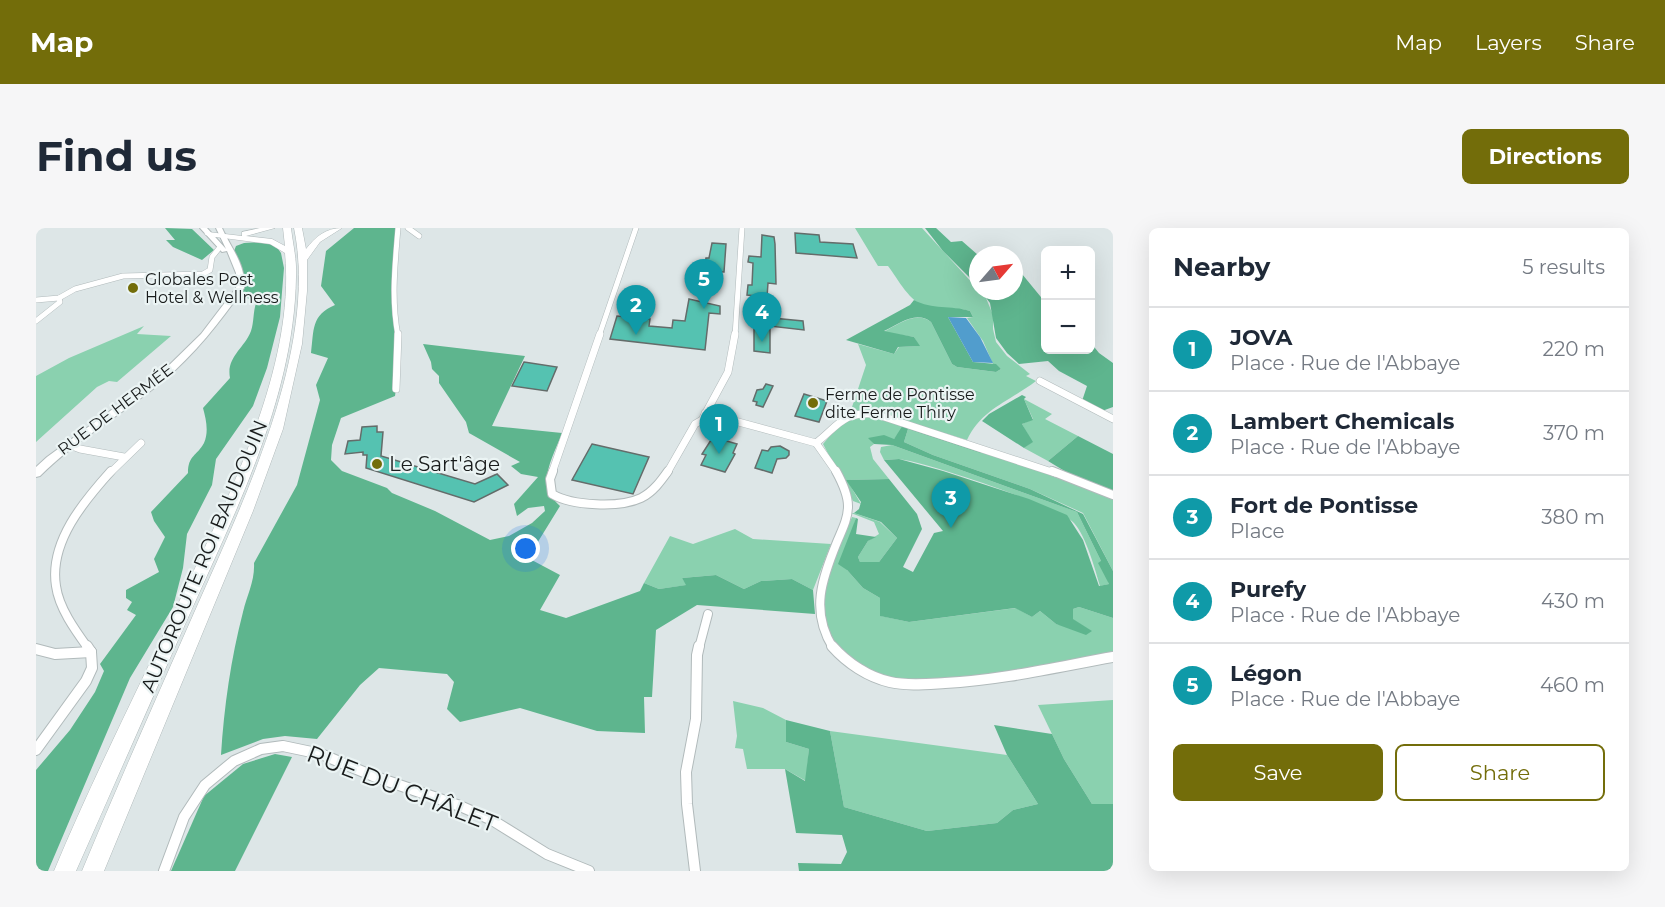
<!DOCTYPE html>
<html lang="en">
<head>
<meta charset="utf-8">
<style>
	:root { --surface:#fff; --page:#f6f6f7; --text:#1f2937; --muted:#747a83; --line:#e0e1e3; --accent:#736d0a }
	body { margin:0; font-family:Montserrat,sans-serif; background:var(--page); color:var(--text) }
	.controls { position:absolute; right:18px; top:18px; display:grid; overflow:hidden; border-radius:9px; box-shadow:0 6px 24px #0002 }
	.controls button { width:54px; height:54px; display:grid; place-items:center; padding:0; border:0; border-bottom:2px solid var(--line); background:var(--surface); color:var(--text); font:30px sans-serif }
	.compass { position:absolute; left:933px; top:18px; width:54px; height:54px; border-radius:50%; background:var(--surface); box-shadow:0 6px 24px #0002; rotate:62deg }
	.you { position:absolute; left:490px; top:321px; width:21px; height:21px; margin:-15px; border:4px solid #fff; border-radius:50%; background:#1a73e8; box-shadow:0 0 0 9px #1a73e833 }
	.badge { display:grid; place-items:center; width:39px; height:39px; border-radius:50%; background:var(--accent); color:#fff; font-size:20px; font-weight:700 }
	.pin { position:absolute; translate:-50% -50px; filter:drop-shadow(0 2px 3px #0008) }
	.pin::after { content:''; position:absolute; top:32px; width:21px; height:18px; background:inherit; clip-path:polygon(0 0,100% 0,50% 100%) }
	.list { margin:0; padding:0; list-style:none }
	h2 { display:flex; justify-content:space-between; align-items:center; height:78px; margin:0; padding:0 24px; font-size:26px }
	h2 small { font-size:20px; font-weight:400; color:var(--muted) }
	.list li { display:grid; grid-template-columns:39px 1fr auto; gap:18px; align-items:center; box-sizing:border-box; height:84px; padding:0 24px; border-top:2px solid var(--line) }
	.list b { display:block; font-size:22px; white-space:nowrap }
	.list p { margin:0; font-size:20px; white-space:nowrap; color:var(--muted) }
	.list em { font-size:20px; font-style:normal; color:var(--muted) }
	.actions { display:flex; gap:12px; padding:18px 24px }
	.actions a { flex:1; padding:14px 0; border:2px solid var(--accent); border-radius:9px; text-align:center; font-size:21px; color:var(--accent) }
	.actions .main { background:var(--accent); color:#fff }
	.map { position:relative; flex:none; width:1077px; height:643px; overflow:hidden; border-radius:9px }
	header { display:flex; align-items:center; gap:36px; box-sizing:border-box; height:84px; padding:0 30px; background:var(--accent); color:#fff }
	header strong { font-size:28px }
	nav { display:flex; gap:33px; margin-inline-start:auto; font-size:21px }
	.intro { display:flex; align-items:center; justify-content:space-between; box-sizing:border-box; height:144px; padding:0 36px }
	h1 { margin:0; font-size:42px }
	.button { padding:15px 27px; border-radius:9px; background:var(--accent); color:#fff; font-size:21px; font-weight:700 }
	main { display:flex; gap:36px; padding:0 36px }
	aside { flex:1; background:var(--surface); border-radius:9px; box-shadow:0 6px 24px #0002 }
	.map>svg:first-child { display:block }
</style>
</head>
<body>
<header>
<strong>Map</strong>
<nav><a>Map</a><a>Layers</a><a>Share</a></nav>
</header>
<div class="intro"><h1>Find us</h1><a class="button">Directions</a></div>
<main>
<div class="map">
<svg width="1077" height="643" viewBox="0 0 1077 643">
	<rect width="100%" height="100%" fill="#dde6e7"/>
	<!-- green -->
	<g fill="#8ad1af">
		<path d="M819,0H886L950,70L957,87V101L960,114L971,128L994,146L990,148L1000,153C974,173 945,181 931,212L839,184L815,182L830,137L822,116L858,126L863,119L883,118L878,109L847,104C862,97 880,82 895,94L916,136L921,139L960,144L965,141L957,136L947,113L931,90L937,89L934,83C920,79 905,82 891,79C874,75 862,51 852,38H842Z"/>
		<path d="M108,98L101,106L135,108L81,154L73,153L61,159L0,214V148L33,130Z"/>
		<path d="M988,171L1016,186L1009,191L1042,208L1012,233L988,220L996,214L986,196L997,191Z"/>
		<path d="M831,187L869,197L858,211L833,210L838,216L834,219L837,231L853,251L811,252L825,276L817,273L787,216L806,194Z"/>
		<path d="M872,201L973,229L1077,271V343L1047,285L994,261L897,227L868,214Z"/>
		<path d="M856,217L1041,284L1065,333L1073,356L1064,358C1059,341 1050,308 1038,295C1023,278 887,233 862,231C857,231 852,232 848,232L844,224L845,219Z"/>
		<path d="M815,285H818L844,294L861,310L843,334H824L822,329L832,313L843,306L838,294Z"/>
		<path d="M816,289L820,290L815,306L811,342L827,360L844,370L845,388L873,394L980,380L996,389L1004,383L1020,396L1055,403L1036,391L1037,381L1043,379L1077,390V426L968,446L871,453L832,443L794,412L784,381L794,340Z"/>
		<path d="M699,301L717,311L795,316L777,362L756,351L725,353L708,361L680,347L646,350L651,357L623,361L608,355L634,308L657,316Z"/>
		<path d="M1077,472V576H1056L1028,531L1002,477Z"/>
		<path d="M697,473L727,480L750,492V514L773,521L770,553L749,541H711L707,521L699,520L701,508Z"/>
		<path d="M794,503L971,527L1002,576L977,582L961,595L891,603L808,579Z"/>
	</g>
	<!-- forest -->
	<g fill="#5eb58e">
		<path d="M129,0L156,1L178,22L166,32L137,19L130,12H139Z"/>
		<path d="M318,0H362L358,32L364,131L359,168L305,190L296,217L295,232L306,243L351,260L356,265L399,283L454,312L473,308L496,295L509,283L508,278L492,280L481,288L478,276L502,249L485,246L475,238L484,234L433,205L430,194L403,155V148L396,141L395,134L387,116L489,128L456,198L526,205C516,232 499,256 524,278L492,330L524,347L504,382L530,390L604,363L608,355L623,361L650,357L646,350L680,347L708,361L725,353L756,351L777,362L779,386L661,377L620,402L616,469H608L609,505L561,503L484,480L424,494L411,481L418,454L411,446L343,440L324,457L281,511L249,508L227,511L185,527C188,479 195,430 207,384C211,367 219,353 218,335L261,257L284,172L280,157L292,130L275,125C278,102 275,87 299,77L285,58L290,23Z"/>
		<path d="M889,0H900L915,14L926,13L942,27V58L907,23Z"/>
		<path d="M226,14L240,18L245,25L248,40L246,64L244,89L231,140L217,178L180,231L176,257L151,306L147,340L137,379L94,450L12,643H0V542L34,502L59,464L68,443L64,436L100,387L91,382L96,374L90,370V362L123,344L118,331L129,309L118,293L115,284L152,245C152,227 161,228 168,215C173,204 170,191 167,180L194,150C190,129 208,121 215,103C218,94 217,84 220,75L204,66L208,51L198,23L200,18L208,15Z"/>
		<path d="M978,45L986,46L1009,74L1010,122H1054L1055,115L1063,125L1077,135V179L1066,183L1046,173L1051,158L1023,143L1012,133L983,136L971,125L960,110L954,75L945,63H978Z"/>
		<path d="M878,72C896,82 915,77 934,83L937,89H912L937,134L960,136L965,141L960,144L921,139L916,136L895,94C880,82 863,96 848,103L878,109L884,118L862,119L858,126L810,112L874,77Z"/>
		<path d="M986,167L990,169L988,171L997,192L986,196L997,214L988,220L946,193L953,186Z"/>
		<path d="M867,197L946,221L945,225L872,201L868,214L897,227L994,261L1047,286L1077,343V390L1043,379L1037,381V391L1056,403L1050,407L1020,396L1004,383L996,389L979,380L873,394L844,388V370L827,360L811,342L802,336L820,290L822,291L820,306L840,309L832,313L822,329L824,334H843L861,310L845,294L818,285L823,281L825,274L810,252L853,251L881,286L886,301L867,339L877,344L898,305L907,303L848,232L863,231L907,243L993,271L1031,287L1047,312L1063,358L1073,356L1062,335L1065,333L1041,284L856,217L838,216L832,210L848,207L858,211Z"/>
		<path d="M1042,208L1077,226V264L1035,247L1012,233Z"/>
		<path d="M750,492L794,503L808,579L891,603L961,595L977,582L1002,576L971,527L958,497L1016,506L1028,531L1056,576H1077V643H763L762,635L805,636L811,624L806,607L760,605L749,541L769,553L773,521L750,514Z"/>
		<path d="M239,526L256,529L199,643H135L168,568L207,536Z"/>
	</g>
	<!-- water -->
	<path fill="#519dcd" d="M912,89L930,90L944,109L957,135L937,134Z"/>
	<!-- building -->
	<g fill="#55c2b1" stroke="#646c6a" stroke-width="1.5">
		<path d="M759,5L783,7L784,14L817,16L821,30L760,25Z"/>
		<path d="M726,7L738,9L739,16L740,56L732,55L731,69L711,67L712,57H716L717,35L712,34L713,28L725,29Z"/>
		<path d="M676,15L690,16L688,44L668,43L670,30H673Z"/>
		<path d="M653,71L684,78V86L673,85L669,122L574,111L581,88L614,91L613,98L636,100L637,92L649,93Z"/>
		<path d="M713,80L725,81V89L767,93L768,102L734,98V125L718,123V97L717,88H713Z"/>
		<path d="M488,134L521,139L511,163L476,158Z"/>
		<path d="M730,156L737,158L727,179L720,177L721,174L717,173L721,162L727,161Z"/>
		<path d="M768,166L791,173L783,194L759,188Z"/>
		<path d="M341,198V204H347L345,228L439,256L461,246L472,257L438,274L330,240L331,227H327V224L309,226L312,213L324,212L326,199Z"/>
		<path d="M677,209L701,216L697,225L699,226L689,244L665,237L670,227L666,226Z"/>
		<path d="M556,216L613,229L597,266L536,252Z"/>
		<path d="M744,218L753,223V227L750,230L741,231L736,245L719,240L726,222L732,223L735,219Z"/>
	</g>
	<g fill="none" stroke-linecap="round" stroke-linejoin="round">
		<!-- street-far3 casing -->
		<g stroke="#b1babb" stroke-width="6">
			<g id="street-far3">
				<path d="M372,0L383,8"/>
				<path d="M0,72L23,70L39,61L87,48L167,46L174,42L176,29L184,19"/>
				<path d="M0,93L24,74L23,70"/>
				<path d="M362,108C355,71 359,37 362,0"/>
				<path d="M563,108L600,0"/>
				<path d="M699,108L706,0"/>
			</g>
		</g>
		<!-- street-far2 casing -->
		<g stroke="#b1babb" stroke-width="8">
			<g id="street-far2">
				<path d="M1004,153L1077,191"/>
				<path d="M360,161L362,106"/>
				<path d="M669,185L780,215L801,245"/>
				<path d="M780,215C802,198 807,183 839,186L1019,245"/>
				<path d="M31,216L44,221L88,229"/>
				<path d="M74,245L105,215"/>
				<path d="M516,245L564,106"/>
				<path d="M631,245L659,196L666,192L692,144L699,106"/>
			</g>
		</g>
		<!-- street-far1 casing -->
		<g stroke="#b1babb" stroke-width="10">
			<g id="street-far1">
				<path d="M517,243L514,251L516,266C536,278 584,280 605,270C617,264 625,253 632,243"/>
				<path d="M1016,243L1077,267"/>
				<path d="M52,420C39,402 23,380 20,358C13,314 48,273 75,243"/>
				<path d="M663,420L672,386"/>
				<path d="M797,420C774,383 786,351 801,314C806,302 812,291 812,278C812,266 806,254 800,243"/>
			</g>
		</g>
		<!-- street casing -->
		<g stroke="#b1babb" stroke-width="12">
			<g id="street">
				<path d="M51,418L55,424"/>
				<path d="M796,418C811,435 832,449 854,454C871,458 891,456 909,455C966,452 1021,439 1077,429"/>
				<path d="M0,421L19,426L55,424"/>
				<path d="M0,522L50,453L56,440L55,424"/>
				<path d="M128,643L148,589L169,557L198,533L225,521L247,518L285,526L337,548L424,578L456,592L511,626L553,643"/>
				<path d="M659,643L651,576L650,544L660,491L661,427L663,418"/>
			</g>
		</g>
		<!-- secondary casing -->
		<g stroke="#b1babb" stroke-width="2">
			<path id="secondary" d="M164,0H171L190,21L180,0H186C195,20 210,37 208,60C184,94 159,126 127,153C87,186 41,211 4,248L0,249V239L11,229L122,148L165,106L200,60V45L191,23L186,24Z"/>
		</g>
		<!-- highway casing -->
		<g stroke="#b1babb" stroke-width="1">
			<g id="highway">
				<path d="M224,0H239L210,8L236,11L249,18L247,0H255C257,17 261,32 260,49C258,173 196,290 147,401C111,482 76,562 40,643H18C56,552 101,463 143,374C190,274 260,139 249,25L234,16L172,8L168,6L172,4L206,8V4Z"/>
				<path d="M258,0H266L270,21C279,9 290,0 306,0L284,14L271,32V63L266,116L247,201L217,283L68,643H46C82,556 120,471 158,385C206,276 283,121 258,0Z"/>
			</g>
		</g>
		<!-- street-far3 -->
		<use href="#street-far3" stroke="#fff" stroke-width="5"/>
		<!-- street-far2 -->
		<use href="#street-far2" stroke="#fff" stroke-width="7"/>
		<!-- street-far1 -->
		<use href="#street-far1" stroke="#fff" stroke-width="8"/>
		<!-- street -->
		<use href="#street" stroke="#fff" stroke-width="10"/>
		<!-- secondary -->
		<use href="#secondary" fill="#fff" fill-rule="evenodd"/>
		<!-- highway -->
		<use href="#highway" fill="#fff" fill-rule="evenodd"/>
	</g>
	<!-- markers -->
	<g fill="#736d0a" stroke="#ebf4f4" stroke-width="2">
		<circle cx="97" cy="60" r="6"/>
		<circle cx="777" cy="175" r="6"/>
		<circle cx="341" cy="236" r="6"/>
	</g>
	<g text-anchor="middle" stroke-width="4.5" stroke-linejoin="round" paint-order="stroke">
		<!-- far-poi labels -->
		<g font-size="16" fill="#191c1c" stroke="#ebf4f4" text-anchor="start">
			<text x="109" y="57">Globales Post<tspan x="109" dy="18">Hotel &amp; Wellness</tspan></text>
			<text x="789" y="172">Ferme de Pontisse<tspan x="789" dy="18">dite Ferme Thiry</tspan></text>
		</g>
		<!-- far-street labels -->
		<g font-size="16" fill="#191c1c" stroke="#ebf4f4">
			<text transform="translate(79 181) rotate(-37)" y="6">RUE DE HERMÉE</text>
		</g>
		<!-- poi labels -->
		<g font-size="20" fill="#191c1c" stroke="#ebf4f4" text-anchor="start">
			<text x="353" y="243">Le Sart'âge</text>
		</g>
		<!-- street labels -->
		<g font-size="20" fill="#191c1c" stroke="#ebf4f4">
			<text transform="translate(168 328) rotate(-67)" y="7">AUTOROUTE ROI BAUDOUIN</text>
		</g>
		<!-- near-street labels -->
		<g font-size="24" fill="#191c1c" stroke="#ebf4f4">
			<text transform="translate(366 561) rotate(21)" y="8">RUE DU CHÂLET</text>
		</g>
	</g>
</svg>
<div class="controls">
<button>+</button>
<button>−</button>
</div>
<svg class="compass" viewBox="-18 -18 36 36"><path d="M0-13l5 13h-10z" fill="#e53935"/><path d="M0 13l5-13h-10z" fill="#747a83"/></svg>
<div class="you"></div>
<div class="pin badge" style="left:683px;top:226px;background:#0f9aa8">1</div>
<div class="pin badge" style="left:600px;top:107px;background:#0f9aa8">2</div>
<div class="pin badge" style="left:915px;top:300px;background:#0f9aa8">3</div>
<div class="pin badge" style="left:726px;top:114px;background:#0f9aa8">4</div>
<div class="pin badge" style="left:668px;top:81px;background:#0f9aa8">5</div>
</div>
<aside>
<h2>Nearby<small>5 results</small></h2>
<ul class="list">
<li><span class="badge" style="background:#0f9aa8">1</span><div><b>JOVA</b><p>Place · Rue de l'Abbaye</p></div><em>220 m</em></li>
<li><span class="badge" style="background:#0f9aa8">2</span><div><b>Lambert Chemicals</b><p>Place · Rue de l'Abbaye</p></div><em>370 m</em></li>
<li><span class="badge" style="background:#0f9aa8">3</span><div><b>Fort de Pontisse</b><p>Place</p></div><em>380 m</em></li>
<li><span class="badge" style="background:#0f9aa8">4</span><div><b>Purefy</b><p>Place · Rue de l'Abbaye</p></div><em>430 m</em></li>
<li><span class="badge" style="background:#0f9aa8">5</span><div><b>Légon</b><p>Place · Rue de l'Abbaye</p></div><em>460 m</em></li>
</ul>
<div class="actions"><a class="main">Save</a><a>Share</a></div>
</aside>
</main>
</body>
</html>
